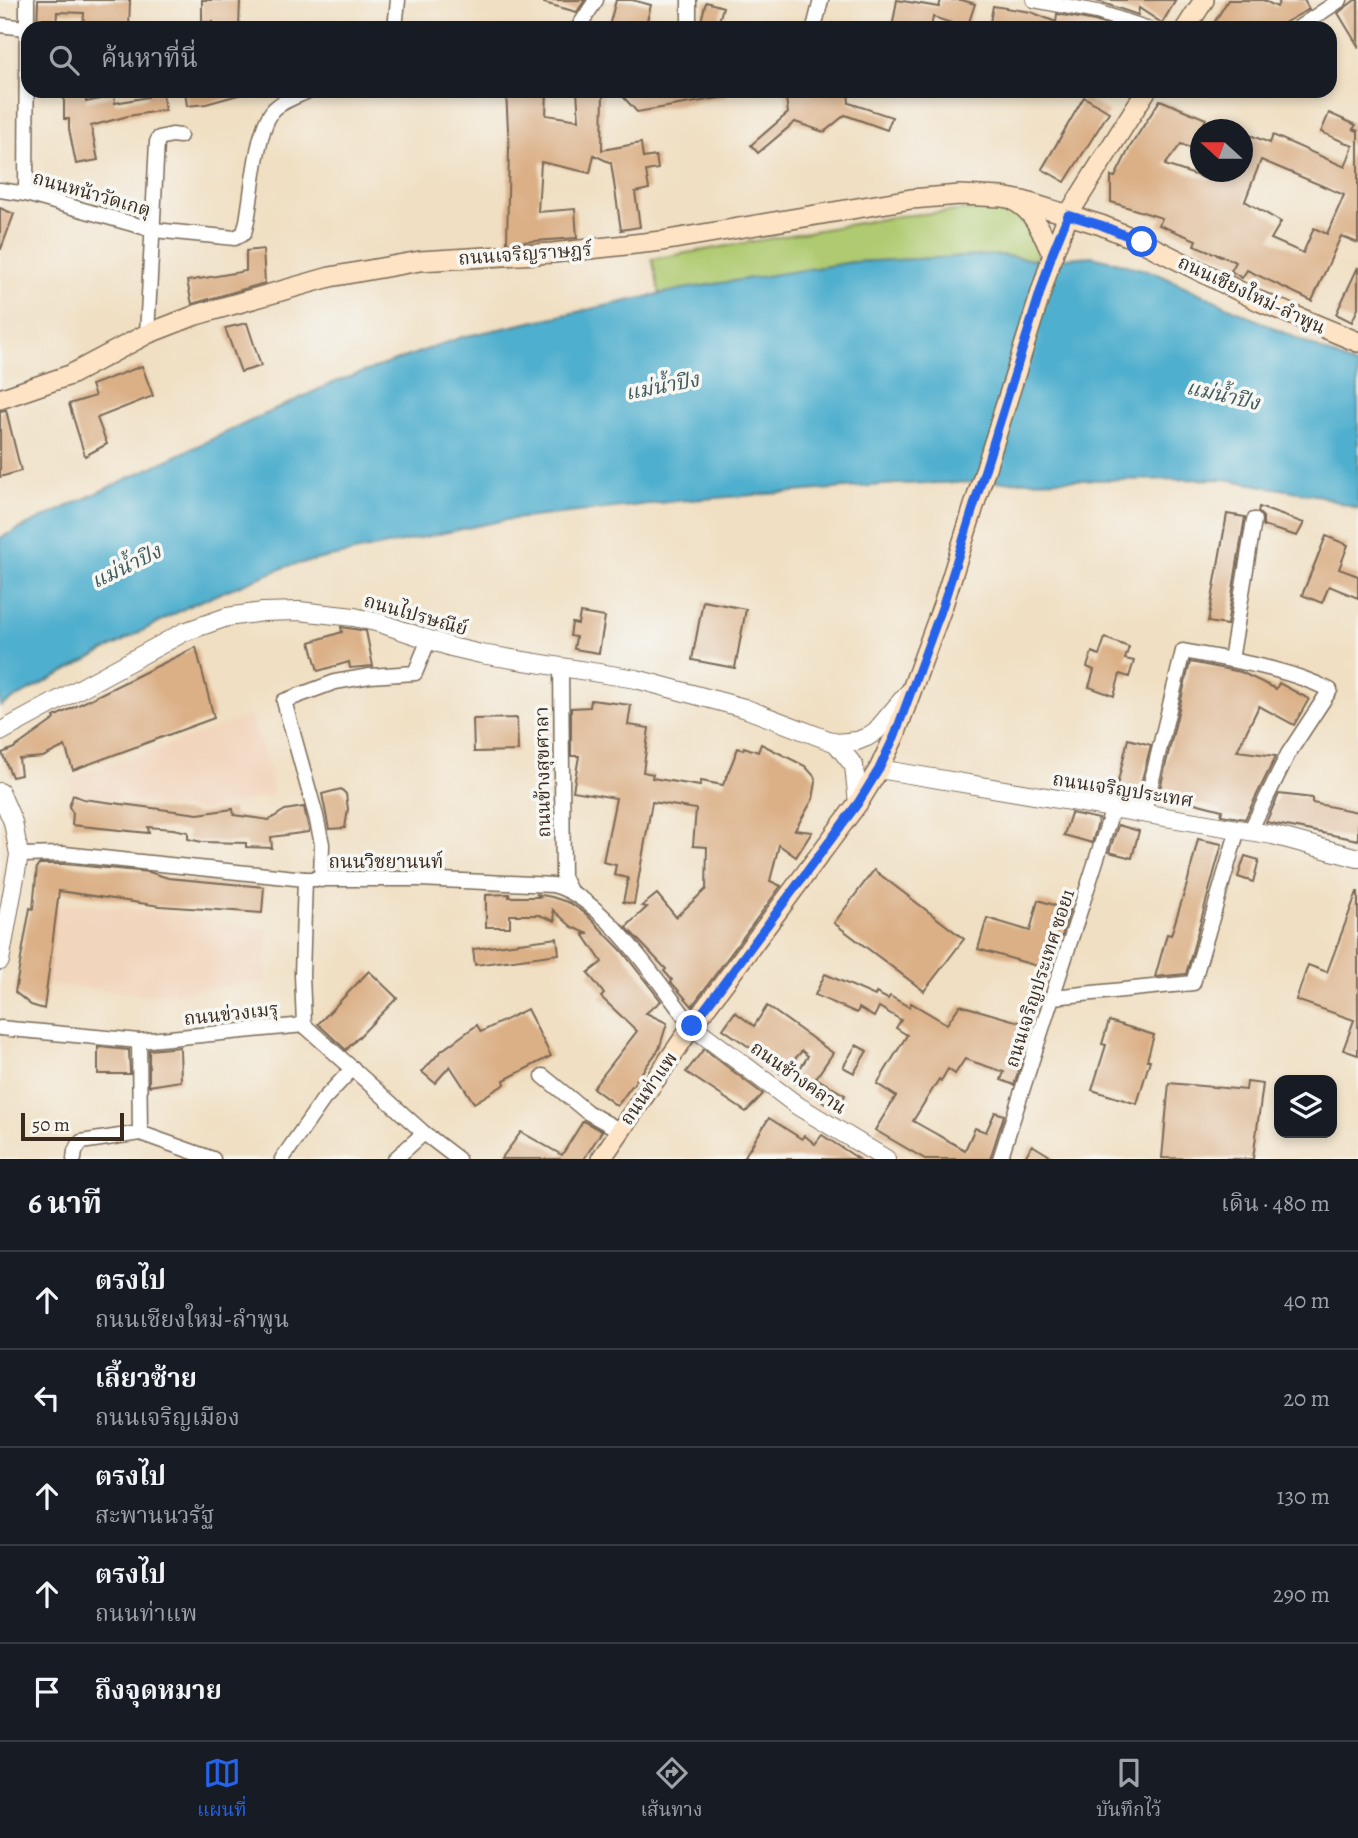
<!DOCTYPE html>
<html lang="th">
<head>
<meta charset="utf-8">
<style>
	:root { --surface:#171b24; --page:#242831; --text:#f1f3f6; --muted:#9ea1a6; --line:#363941; --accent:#2563eb }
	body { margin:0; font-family:Alegreya,"Noto Serif Thai",serif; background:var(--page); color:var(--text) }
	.controls { position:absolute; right:21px; bottom:21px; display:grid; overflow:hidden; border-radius:14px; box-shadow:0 4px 10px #0003 }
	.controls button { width:63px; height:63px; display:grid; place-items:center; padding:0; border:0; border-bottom:2px solid var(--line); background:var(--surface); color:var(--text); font:35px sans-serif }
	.compass { position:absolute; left:1190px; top:119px; width:63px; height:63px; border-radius:50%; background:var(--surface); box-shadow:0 4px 10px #0003; rotate:291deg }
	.scale { position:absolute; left:21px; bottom:18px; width:103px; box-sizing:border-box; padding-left:7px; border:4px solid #3b2a1e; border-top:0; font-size:19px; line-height:24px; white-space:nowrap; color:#3b2a1e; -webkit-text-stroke:5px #f6f6f2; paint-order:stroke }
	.stop { position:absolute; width:21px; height:21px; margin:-16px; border:5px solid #2563eb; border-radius:50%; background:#fff }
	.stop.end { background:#2563eb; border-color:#fff; box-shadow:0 2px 7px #0008 }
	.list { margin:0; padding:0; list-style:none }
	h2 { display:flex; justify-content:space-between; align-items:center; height:91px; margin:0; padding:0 28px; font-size:30px }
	h2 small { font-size:23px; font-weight:400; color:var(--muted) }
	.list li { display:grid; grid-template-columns:46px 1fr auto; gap:21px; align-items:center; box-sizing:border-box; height:98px; padding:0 28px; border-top:2px solid var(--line) }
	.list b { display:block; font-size:26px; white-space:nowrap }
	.list p { margin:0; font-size:23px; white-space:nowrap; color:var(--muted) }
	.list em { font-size:23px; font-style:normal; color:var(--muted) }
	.icon { flex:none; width:38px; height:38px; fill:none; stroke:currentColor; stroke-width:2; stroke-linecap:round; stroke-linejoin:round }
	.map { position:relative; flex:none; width:1358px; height:1159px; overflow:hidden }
	.search { position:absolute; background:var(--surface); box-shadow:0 4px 10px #0003; left:21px; right:21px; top:21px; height:77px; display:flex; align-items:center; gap:18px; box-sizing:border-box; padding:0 24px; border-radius:21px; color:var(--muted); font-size:26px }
	.sheet { height:581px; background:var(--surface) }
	nav { display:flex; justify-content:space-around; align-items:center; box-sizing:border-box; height:98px; border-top:2px solid var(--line); background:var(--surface); font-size:19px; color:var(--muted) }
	nav a { display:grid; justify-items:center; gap:4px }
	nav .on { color:var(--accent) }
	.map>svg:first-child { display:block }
</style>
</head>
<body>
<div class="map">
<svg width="1358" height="1159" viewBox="0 0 1358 1159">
	<rect width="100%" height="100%" fill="#f6f6f2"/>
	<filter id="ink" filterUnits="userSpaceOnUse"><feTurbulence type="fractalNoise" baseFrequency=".0143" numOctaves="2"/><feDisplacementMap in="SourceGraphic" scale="14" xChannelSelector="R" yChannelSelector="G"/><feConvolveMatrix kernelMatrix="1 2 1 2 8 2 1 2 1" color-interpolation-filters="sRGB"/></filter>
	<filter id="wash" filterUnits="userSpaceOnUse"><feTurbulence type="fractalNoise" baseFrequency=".00686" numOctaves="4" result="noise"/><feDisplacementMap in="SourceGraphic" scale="28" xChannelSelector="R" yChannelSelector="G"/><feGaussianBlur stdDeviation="1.57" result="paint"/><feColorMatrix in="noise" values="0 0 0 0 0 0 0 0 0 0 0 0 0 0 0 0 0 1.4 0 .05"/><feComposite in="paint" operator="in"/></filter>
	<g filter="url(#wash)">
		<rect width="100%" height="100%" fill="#f0dfc2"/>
		<!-- built -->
		<g fill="#f2d5bd">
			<path d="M250,716L269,767L273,794L203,811L72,793L70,779Z"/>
			<path d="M58,903L168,912L268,930L266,982L143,995L47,984Z"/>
			<path d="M812,1101L912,1159H870L801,1116Z"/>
		</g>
		<!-- green -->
		<path fill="#afca70" stroke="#757a47" stroke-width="2" d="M993,208L1037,219L1036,260L999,255L853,262L660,294L652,259L899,216Z"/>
		<!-- water -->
		<path fill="#4fafce" stroke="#456c76" stroke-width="2" d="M999,255L1036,260L1093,256L1156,273L1358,367V509L1321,496L1224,479L1066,480L896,484L677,501L505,520L288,566L193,604L0,706V538L330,384L462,337L683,289L853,262Z"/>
		<g id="blocks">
			<!-- building -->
			<g fill="#dbb087" fill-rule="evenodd">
				<path d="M38,0H130L129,28H83L84,13L57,12L56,28H37Z"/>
				<path d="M202,0H240L239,28H213V22H202Z"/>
				<path d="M544,0H585L577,12L544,3Z"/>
				<path d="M616,0H632L651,5L645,28L609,26Z"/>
				<path d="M897,0L939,7L941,0H962L975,4L967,28L933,17L931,28H892Z"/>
				<path d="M1094,0H1176L1162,23L1139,8L1138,15Z"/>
				<path d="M1228,0H1263L1277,7L1280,0H1304L1309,9L1275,28H1249L1214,23Z"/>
				<path d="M1355,0H1358V46L1338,13Z"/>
				<path d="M706,2L723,7L717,28H699Z"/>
				<path d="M993,6L1031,12L1056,22L1057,14L1095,21L1115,28H989Z"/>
				<path d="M64,91H86V102L114,96L115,103L148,97L147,91H162L165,110L128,116L91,126L98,160L76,164L69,129V119H64Z"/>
				<path d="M185,91H242V94L206,104L187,106Z"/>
				<path d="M506,91H547L546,115L579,120L577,91H603L602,150L641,143L643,158L656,156L658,169L646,171L649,189L635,192L640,227L621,230L611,163L594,155L590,173L541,162L538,212L575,209L577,238L507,243L509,149Z"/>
				<path d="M618,91H726V97L637,112Z"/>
				<path d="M785,91H848L849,103L892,117L887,130L845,115L824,132L795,122L758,153L751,145L788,113Z"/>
				<path d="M1084,97L1109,112L1065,182L1042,169Z"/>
				<path d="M1160,100L1206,119L1192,149L1181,144L1165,165L1210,180L1214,172H1242V132L1270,143L1273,135L1345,167L1353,146L1321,132L1329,113L1356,125L1353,129L1358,131V243L1341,236L1312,301L1247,270L1242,278L1231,271L1236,262L1194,245L1196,240L1159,225L1162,218L1111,202V176L1115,177L1130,147ZM1261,160L1344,195L1327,234L1314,228L1303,253L1271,239L1281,222L1245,201Z"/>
				<path d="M0,208L14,214L1,249H0Z"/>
				<path d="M263,249L265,283L192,304L187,281L246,271V251Z"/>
				<path d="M1358,267V308L1352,322L1336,314Z"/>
				<path d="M247,323L261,366L241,372L225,328Z"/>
				<path d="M142,366L153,396L97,418L107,444L85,456L69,404L95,396L91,385Z"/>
				<path d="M6,410L21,471L0,477V411Z"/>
				<path d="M1259,507L1304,523L1297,536L1263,526V517L1258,512Z"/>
				<path d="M1227,514L1245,517L1227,625L1208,622Z"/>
				<path d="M1326,536L1348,545L1339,569L1358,576V598L1329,586L1322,603L1302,595Z"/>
				<path d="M703,601L746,609L735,668L692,660Z"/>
				<path d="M580,613L605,617L599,653L574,649L576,637L570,636L572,623L578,624Z"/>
				<path d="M341,627L366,631L373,666L350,668L349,662L318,671L310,642L342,632Z"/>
				<path d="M1105,638L1129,647L1125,659L1134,661L1129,677L1120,674L1114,696L1089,687L1094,670L1087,667L1092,652L1099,655Z"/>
				<path d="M196,647L214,718L73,770L65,746L43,757L19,759L21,775L12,777L2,753L14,748L55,719L54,717Z"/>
				<path d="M1190,662L1241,672L1276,689L1279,683L1309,699L1294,725L1259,706L1237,751L1276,756L1245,819L1221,815L1222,810L1187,801L1186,804L1158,797Z"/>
				<path d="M591,700L631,705L628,725L649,728L643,772L653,774L652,778L700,786L701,781L723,785L738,748L743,750L744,747L758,752L761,744L805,766L814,776L816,782L813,799L795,830L812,832L796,857L779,845L770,881L781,886L692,1006L671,982L672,980L664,971L666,969L626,927L647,907L642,906L657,894L676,917L706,889L707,847L693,846L696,809L652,802L634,904L623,902L628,878L614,875L616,865L603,862L616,798L573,791L579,756H571V708L590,707Z"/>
				<path d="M517,718L518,751L474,752L473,719Z"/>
				<path d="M1128,739L1151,745L1138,795L1116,790Z"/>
				<path d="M341,789L346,794L348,809L345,828L329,829L322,794Z"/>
				<path d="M1279,794L1312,798V803L1358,812V840L1266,822Z"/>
				<path d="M73,795L83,799L198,814L233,809L234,815L269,820L285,810L304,807L309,830L308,832L271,837L272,848L246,847V843L202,842L188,839V832L173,829L148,827L149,833L72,825L73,813L69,807Z"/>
				<path d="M1071,813L1099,819L1092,843L1064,835Z"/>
				<path d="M1118,825L1139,831L1132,858L1109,852Z"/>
				<path d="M1198,839L1222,844L1186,974L1155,977L1167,934L1171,935L1187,884Z"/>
				<path d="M1245,856L1259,860L1253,882L1238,877Z"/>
				<path d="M40,864H64L149,872L168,878L264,887L262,913L160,906L59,891L44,1009L31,1005L15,992L30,908L33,909L37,866Z"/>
				<path d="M874,870L964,939L924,991L834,923Z"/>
				<path d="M1357,892H1358V1055L1343,1050L1354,1020L1296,1000L1308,965L1327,972Z"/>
				<path d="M509,894V897H540L536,894L552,897L570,903L586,914L622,951L661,1001L646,1013L667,1023L659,1049L617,1106L593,1088L637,1031L601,997L604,994L588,973L602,962L583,934H589L572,927L553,910L555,921L539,915H510V927H486V895Z"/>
				<path d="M1038,900L1070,910L1051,970L978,949L987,918L1030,931Z"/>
				<path d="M557,938L559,954L475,965L473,949Z"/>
				<path d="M369,971L397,998L346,1050L318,1024Z"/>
				<path d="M825,974L875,996L876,993L888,999L890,996L909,1007L911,1003L947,1024L960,1005L1033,1026L1014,1085L1001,1080L1004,1072L965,1059L955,1074L948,1069L941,1081L939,1079L913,1121L965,1150L975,1128L986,1132L995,1112L1004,1115L990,1159H925L875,1130L896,1096L877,1084L907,1035L896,1028L901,1020L879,1007L874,1017L859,1008L857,1013L815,995Z"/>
				<path d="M767,1006L833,1053L816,1078L845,1095L836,1110L792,1081L808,1056L802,1051L781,1074L772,1067L774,1064L723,1029L735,1012L754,1026Z"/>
				<path d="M527,1009L551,1056L504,1080L505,1084L474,1103L450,1066L435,1083L422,1072L441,1051L477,1025L481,1032Z"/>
				<path d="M1109,1021L1154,1035L1147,1060H1150L1137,1104L1092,1090L1106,1045L1102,1044Z"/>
				<path d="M856,1045L867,1051L854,1073L843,1067Z"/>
				<path d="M98,1047L129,1050L130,1074H98Z"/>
				<path d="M180,1047L181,1081L149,1086V1050Z"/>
				<path d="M704,1049L763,1094L746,1112L686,1072Z"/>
				<path d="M1247,1082L1263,1084L1253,1159L1162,1158L1169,1083L1246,1090Z"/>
				<path d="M769,1118L802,1139L804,1135L815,1144L822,1135L859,1159H743Z"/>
				<path d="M583,1121L602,1131L584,1159H501L521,1132L562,1155Z"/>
				<path d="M1032,1145L1055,1159H1024Z"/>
			</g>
		</g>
	</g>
	<g filter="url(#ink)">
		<use href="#blocks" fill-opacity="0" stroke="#7a6957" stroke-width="2"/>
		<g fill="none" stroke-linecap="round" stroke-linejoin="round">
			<!-- minor casing -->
			<g stroke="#7a6957" stroke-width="17">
				<g id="minor">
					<path d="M1034,0L1097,12L1146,28"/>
					<path d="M0,25L25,28"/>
					<path d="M395,28L398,0"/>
					<path d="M578,28L596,0"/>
					<path d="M689,28V0"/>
					<path d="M814,28L821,0"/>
					<path d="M1298,28L1340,0"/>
					<path d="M0,190L26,194L154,230L235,238L244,233L247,221C252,194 256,135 271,113C278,102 296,97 308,91"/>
					<path d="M26,194L27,0"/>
					<path d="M147,334L157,142L159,138L172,135L180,136"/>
					<path d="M1231,660L1254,520"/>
					<path d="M561,667L563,877L570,891"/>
					<path d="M1144,813L1183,651C1233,661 1284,667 1330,690L1288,754L1250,831"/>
					<path d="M19,855L64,854L305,879H419L553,885C605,898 659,984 692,1026"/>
					<path d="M321,880L322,844L316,816L284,701L335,682L370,676L415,673L429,639"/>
					<path d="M1053,997L1193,983L1238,829"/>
					<path d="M304,1025L302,975L305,879"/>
					<path d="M0,1028L139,1041L304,1025L424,1133L458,1159"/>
					<path d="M139,1041L140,1133"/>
					<path d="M543,1076L587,1112L619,1130"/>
					<path d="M74,1159L75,1151L81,1142L140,1133L213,1159"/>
					<path d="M282,1159L323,1100L353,1068"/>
					<path d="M395,1159L424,1133"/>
					<path d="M1000,1159L1113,808"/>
				</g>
			</g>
			<!-- tertiary casing -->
			<g stroke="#7a6957" stroke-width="20">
				<g id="tertiary">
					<path d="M0,732L184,632L227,617L263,612L299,611L354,617L380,623L451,647L481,654L636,679L744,708L836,743L857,741L867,737L876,731L908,693"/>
					<path d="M836,743L854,766L858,803"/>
					<path d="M879,769L1273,835L1358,858"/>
					<path d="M0,792L13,822L19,855L0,961"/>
					<path d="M692,1026L798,1106L886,1159"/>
				</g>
			</g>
			<!-- secondary casing -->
			<g stroke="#7a6957" stroke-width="22">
				<g id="secondary">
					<path d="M1186,28L1204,0"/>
					<path d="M1016,202C1037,214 1041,234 1053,254"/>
					<path d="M0,399L70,375L147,334L196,315L330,277L420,261L553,253L662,241L911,199L960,195L1002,197L1023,201L1101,225L1142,242L1259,301L1358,342"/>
					<path d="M601,1159L692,1026L858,803L879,769L895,735L943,605L1053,254L1068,215L1146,91"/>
				</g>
			</g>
			<!-- minor -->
			<use href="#minor" stroke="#fff" stroke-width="14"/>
			<!-- tertiary -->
			<use href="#tertiary" stroke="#fff" stroke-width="18"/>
			<!-- secondary -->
			<use href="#secondary" stroke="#fee4c5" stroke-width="19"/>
		</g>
	</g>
	<g fill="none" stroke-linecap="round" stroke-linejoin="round" filter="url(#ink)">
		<!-- route -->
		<path stroke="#2563eb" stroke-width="9" d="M692,1026L858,803L879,769L895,735L943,605L1052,254L1068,215L1101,225L1142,242"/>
	</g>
	<g text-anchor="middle" stroke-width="7" stroke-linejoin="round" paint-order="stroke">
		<!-- street labels -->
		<g font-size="19" fill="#3b2a1e" stroke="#f6f6f2">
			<text transform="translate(92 193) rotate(16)" y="7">ถนนหน้าวัดเกตุ</text>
			<text transform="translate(525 253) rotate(-4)" y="7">ถนนเจริญราษฎร์</text>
			<text transform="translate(1252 294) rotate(25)" y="7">ถนนเชียงใหม่-ลำพูน</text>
			<text transform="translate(416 614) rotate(16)" y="7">ถนนไปรษณีย์</text>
			<text transform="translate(542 772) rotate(-91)" y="7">ถนนข้างสุขศาลา</text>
			<text transform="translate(1123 789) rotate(9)" y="7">ถนนเจริญประเทศ</text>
			<text x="386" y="868">ถนนวิชยานนท์</text>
			<text transform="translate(1039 978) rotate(-72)" y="7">ถนนเจริญประเทศ ซอย1</text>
			<text transform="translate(231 1013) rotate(-6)" y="7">ถนนข่วงเมรุ</text>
			<text transform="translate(799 1077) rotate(35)" y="7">ถนนช้างคลาน</text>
			<text transform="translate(648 1088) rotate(-55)" y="7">ถนนท่าแพ</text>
		</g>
		<!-- water labels -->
		<g font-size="21" font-style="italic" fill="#42595c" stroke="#f6f6f2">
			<text transform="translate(662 386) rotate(-11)" y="7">แม่น้ำปิง</text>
			<text transform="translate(1223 395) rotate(13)" y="7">แม่น้ำปิง</text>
			<text transform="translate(126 566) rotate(-26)" y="7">แม่น้ำปิง</text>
		</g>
	</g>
</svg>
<div class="controls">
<button><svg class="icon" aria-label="layers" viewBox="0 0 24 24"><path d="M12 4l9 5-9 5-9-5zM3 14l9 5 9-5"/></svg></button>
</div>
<svg class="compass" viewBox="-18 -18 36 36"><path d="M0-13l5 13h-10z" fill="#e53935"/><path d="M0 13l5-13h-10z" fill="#9ea1a6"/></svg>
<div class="scale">50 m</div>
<div class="stop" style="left:1142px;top:242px"></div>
<div class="stop end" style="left:692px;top:1026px"></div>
<div class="search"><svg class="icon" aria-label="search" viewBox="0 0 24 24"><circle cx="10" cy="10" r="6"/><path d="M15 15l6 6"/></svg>ค้นหาที่นี่</div>
</div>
<section class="sheet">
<h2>6 นาที<small>เดิน · 480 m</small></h2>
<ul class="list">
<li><svg class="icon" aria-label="ahead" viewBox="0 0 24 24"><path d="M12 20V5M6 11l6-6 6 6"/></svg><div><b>ตรงไป</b><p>ถนนเชียงใหม่-ลำพูน</p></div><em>40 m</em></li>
<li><svg class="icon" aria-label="left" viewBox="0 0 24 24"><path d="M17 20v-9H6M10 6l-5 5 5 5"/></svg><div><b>เลี้ยวซ้าย</b><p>ถนนเจริญเมือง</p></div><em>20 m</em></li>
<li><svg class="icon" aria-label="ahead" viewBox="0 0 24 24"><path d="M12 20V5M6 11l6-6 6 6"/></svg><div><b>ตรงไป</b><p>สะพานนวรัฐ</p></div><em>130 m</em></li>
<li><svg class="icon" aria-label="ahead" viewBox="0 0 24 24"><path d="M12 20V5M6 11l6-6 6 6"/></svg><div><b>ตรงไป</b><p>ถนนท่าแพ</p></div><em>290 m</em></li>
<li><svg class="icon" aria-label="arrive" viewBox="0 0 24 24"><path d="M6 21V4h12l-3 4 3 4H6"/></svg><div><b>ถึงจุดหมาย</b></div></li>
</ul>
</section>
<nav>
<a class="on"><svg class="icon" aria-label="map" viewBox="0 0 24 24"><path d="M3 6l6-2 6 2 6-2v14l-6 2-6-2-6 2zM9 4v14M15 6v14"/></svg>แผนที่</a>
<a><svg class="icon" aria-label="directions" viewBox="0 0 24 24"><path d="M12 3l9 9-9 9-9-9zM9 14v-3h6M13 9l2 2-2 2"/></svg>เส้นทาง</a>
<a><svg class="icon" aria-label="saved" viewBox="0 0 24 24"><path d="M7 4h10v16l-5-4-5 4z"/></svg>บันทึกไว้</a>
</nav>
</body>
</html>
